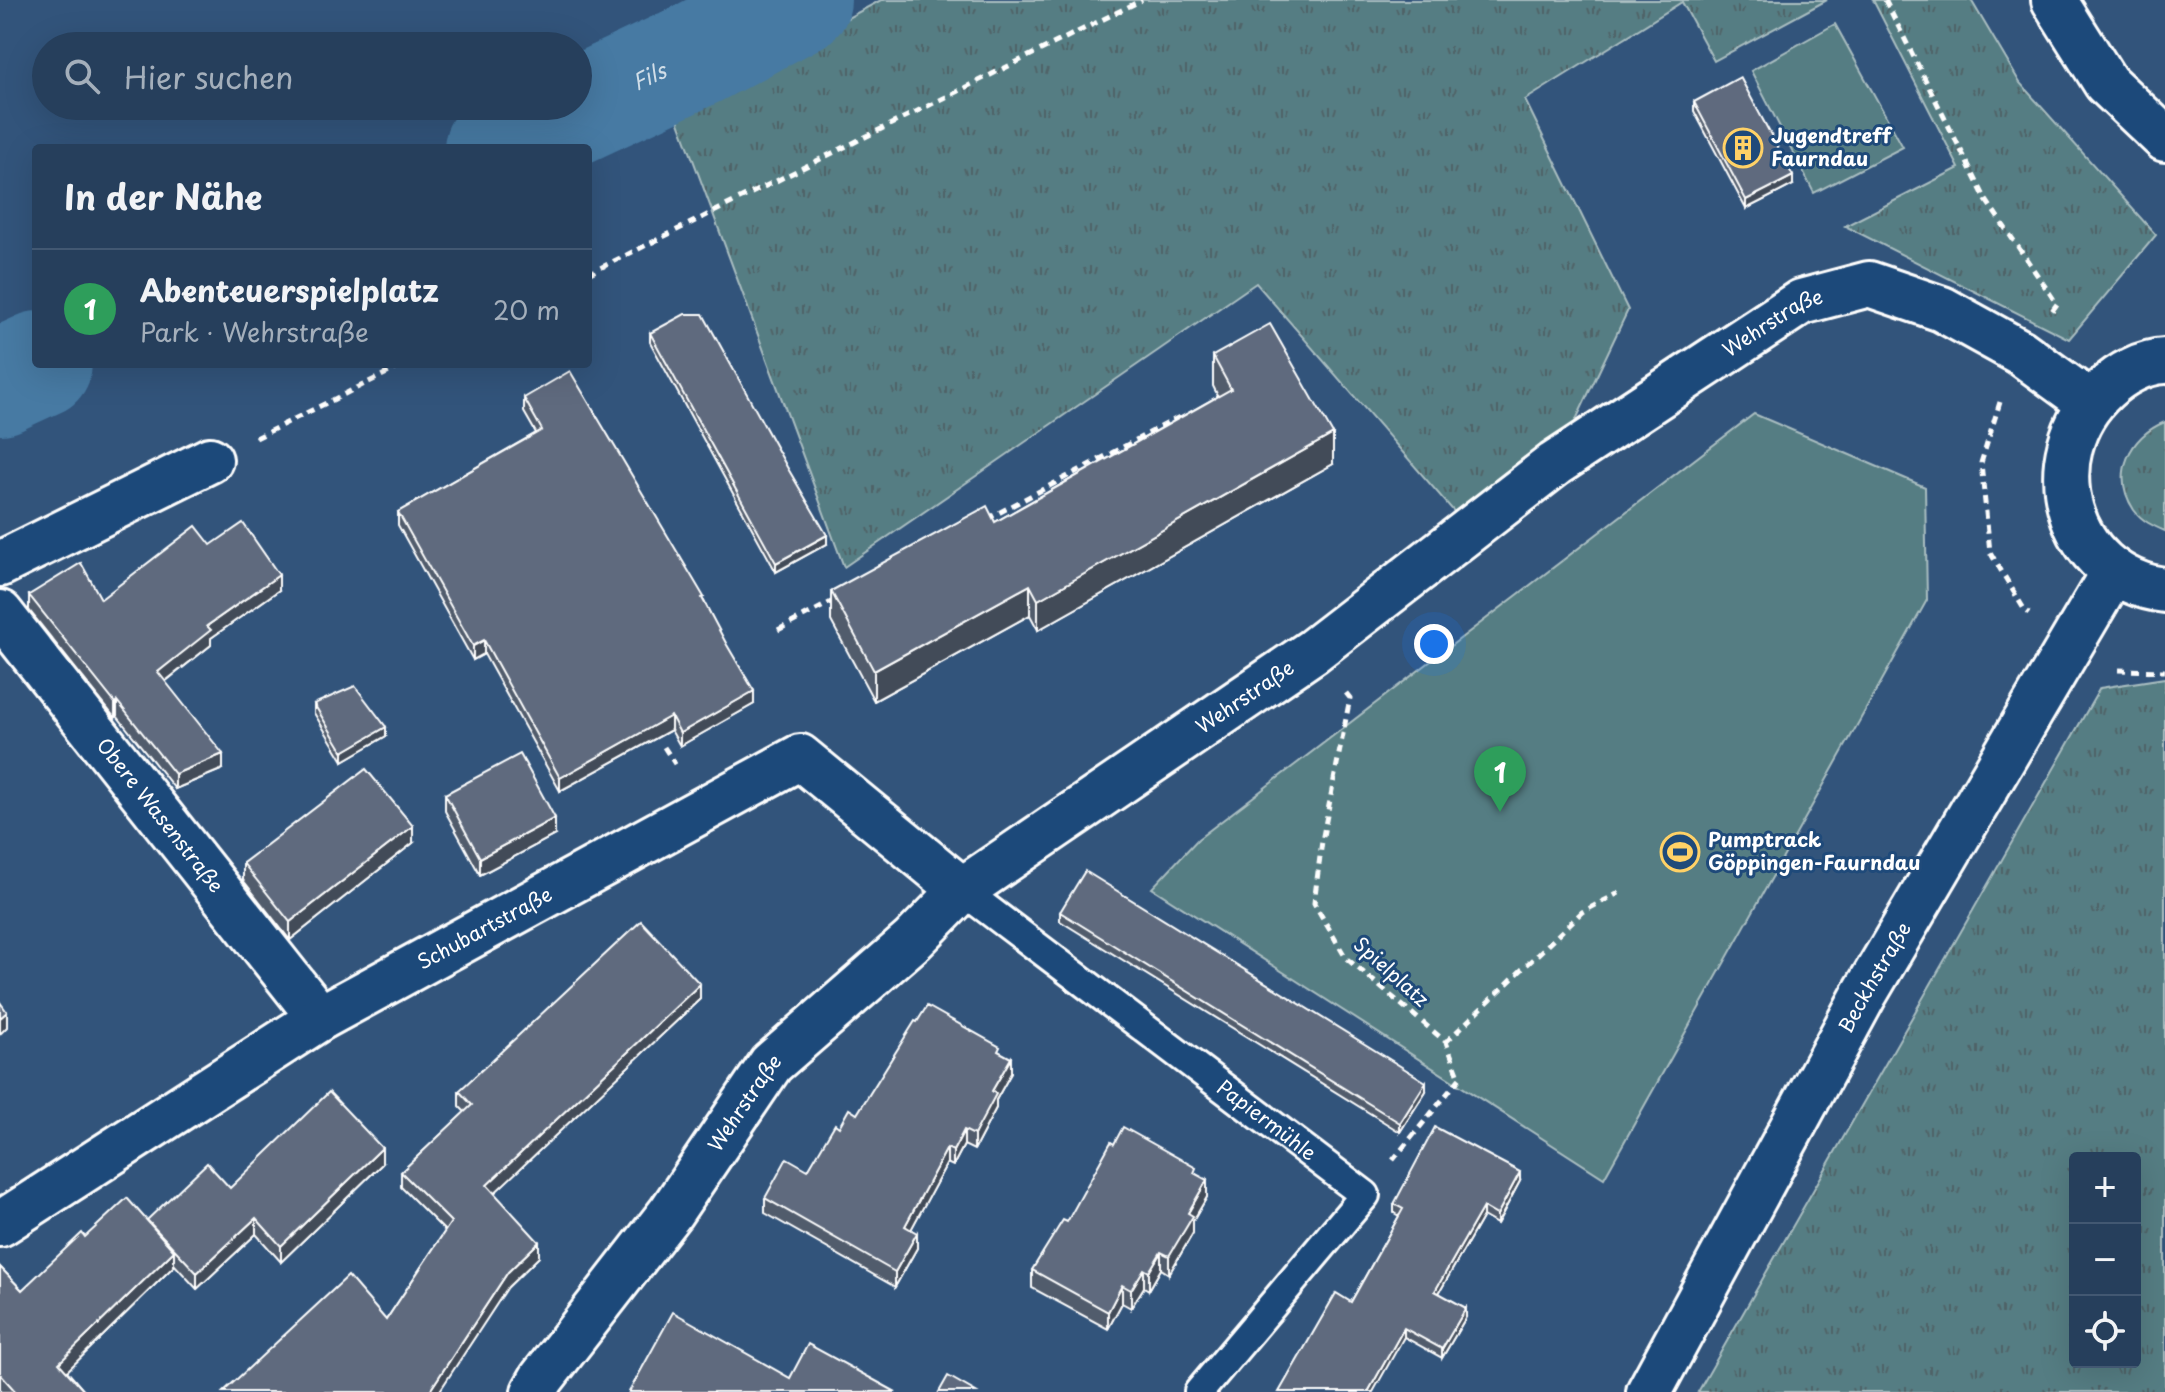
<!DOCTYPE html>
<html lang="de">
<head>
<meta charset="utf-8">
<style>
	:root { --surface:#263f5c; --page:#324a65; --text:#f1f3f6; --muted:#a4afbb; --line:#425872; --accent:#ea580c }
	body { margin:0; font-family:"Playpen Sans",sans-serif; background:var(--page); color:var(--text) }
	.controls { position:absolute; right:24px; bottom:24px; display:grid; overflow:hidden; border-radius:8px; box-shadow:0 8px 32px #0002 }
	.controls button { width:72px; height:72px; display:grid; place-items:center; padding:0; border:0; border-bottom:2px solid var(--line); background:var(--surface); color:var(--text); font:40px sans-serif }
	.you { position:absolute; left:1434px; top:644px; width:28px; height:28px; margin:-20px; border:6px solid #fff; border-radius:50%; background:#1a73e8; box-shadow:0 0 0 12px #1a73e833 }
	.badge { display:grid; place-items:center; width:52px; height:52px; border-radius:50%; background:var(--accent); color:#fff; font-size:26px; font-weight:700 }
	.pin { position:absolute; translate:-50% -66px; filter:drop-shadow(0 2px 4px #0008) }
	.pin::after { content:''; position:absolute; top:42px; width:28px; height:24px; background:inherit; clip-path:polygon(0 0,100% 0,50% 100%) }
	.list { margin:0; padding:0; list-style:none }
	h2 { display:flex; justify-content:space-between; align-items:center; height:104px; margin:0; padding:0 32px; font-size:34px }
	h2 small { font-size:26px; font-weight:400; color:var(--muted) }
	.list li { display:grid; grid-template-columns:52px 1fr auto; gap:24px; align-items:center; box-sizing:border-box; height:120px; padding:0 32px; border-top:2px solid var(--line) }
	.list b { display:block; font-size:30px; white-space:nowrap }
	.list p { margin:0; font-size:26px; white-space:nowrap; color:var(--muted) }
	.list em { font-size:26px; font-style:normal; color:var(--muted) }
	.icon { flex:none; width:44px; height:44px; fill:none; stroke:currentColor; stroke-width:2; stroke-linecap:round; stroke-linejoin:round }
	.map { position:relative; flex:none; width:2165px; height:1392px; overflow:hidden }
	.search { position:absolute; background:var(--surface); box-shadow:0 8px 32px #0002; left:32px; top:32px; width:560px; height:88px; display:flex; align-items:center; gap:20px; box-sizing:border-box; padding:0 28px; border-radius:44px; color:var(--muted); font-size:30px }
	.panel { position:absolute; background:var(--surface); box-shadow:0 8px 32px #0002; left:32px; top:144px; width:560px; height:224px; border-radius:8px }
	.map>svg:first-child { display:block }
</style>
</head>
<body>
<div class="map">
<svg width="2165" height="1392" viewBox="0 0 2165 1392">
	<defs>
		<pattern id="grass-tufts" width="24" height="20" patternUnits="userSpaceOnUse" patternTransform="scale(2)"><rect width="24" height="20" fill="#557d83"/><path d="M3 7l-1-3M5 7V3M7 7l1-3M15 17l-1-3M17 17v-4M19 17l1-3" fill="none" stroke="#506468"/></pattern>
	</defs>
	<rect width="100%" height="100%" fill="#32547b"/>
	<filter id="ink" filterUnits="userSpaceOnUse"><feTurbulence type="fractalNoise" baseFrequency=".0125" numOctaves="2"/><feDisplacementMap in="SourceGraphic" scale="16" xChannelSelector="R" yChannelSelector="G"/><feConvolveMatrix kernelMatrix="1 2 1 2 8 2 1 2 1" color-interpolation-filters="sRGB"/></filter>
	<g filter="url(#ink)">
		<!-- grass -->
		<g fill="url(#grass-tufts)" stroke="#aabec1" stroke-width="2" fill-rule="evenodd">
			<path d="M881,0H1827L1714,61L1682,2L1525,100L1628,310L1555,464L1470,530L1256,283L844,567L675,111Z"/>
			<path d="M1873,0H1971L2020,83L2156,235L2069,339L1845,226L1959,168Z"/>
			<path d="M2165,422V531C2153,526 2142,521 2134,510C2111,475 2129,436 2165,422Z"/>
			<path d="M2165,678V1392H1698L2100,688ZM2075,1158H2135V1362H2075Z"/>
		</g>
		<!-- park -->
		<g fill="#557d83" stroke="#aabec1" stroke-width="2">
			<path d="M1835,24L1903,147L1814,193L1751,71Z"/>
			<path d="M1754,414L1925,487L1927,600L1604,1178L1152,888L1198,839Z"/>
		</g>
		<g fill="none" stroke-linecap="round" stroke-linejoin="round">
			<!-- river -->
			<g stroke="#467aa3" stroke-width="106">
				<path id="s1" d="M497,148L697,54L798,0"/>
				<path d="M0,382L39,364"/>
			</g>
			<!-- service casing -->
			<g stroke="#fff" stroke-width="34">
				<g id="service">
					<path id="s2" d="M962,890L1365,1195L1199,1392"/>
				</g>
			</g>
			<!-- minor casing -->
			<g stroke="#fff" stroke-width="50">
				<g id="minor">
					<path d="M0,564L210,460"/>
					<path id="s3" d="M0,613L320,1018"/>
					<path id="s4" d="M0,1224L320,1018L800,757L962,890"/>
					<path id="s5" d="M534,1392L542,1378L671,1212L771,1064L913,940L962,890L1313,651L1555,464L1801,302L1869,284L1942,309L2020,352L2090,403"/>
				</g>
			</g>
			<!-- tertiary casing -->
			<g stroke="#fff" stroke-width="50">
				<g id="tertiary">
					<path d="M2054,0L2106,83L2165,139"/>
					<path d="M2165,361C2143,362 2121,374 2105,389C2033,455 2066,578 2165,590"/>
					<path id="s6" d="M1649,1392L1864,995L2114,571"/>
				</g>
			</g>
			<!-- path -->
			<g stroke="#fff" stroke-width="5" stroke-dasharray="8 6" stroke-linecap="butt">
				<path d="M1885,0L1986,200L2057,304L2052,311"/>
				<path d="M588,274L1142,0"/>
				<path d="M2000,402L1981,463L1990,552L2024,609L2029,613"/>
				<path d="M256,438L405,364"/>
				<path d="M987,519L1185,414"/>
				<path d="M778,630L833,601"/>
				<path d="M2118,670L2165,671"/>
				<path d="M1346,693L1350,698L1322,841L1314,903L1346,958L1446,1042L1460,1078L1393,1160"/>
				<path d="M664,747L675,764"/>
				<path d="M1446,1042L1582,912L1619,893"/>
			</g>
			<!-- service -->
			<use href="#service" stroke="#1f4a7a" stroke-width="28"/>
			<!-- minor -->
			<use href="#minor" stroke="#1f4a7a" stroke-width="44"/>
			<!-- tertiary -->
			<use href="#tertiary" stroke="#1f4a7a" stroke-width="44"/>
		</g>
		<!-- wall -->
		<g fill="#515c6c" stroke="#fff" stroke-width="2">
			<path d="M1694,102L1793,185L1746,209L1694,111Z"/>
			<path d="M650,333L827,544L776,572L650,342Z"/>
			<path d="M1213,356L1333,464L1038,630L1030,615L874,701L831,621V591L995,522L1218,396L1213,386Z"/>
			<path d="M524,398L704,601L754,704L680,746L671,730L560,791L484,654L473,660L398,525V512L536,433L524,412Z"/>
			<path d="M211,545L279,590L211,638V645L165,682L223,769L175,789L117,716L115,718L29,610V595L101,599Z"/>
			<path d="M314,704L386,736L343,761L314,713Z"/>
			<path d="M445,794L555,835L480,875L445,811Z"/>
			<path d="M413,843L290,940L243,880V863Z"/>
			<path d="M1060,912L1426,1091L1400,1132L1060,921Z"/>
			<path d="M700,999L494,1193L539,1257L508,1287L386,1320L445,1231L401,1187V1172L465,1112L459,1106V1091Z"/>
			<path d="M1000,1053L1011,1073L996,1100V1108L974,1150L964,1145L953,1166L947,1163L911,1229L917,1248L895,1287L765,1213V1198L808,1170L839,1127L857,1114Z"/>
			<path d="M382,1164L281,1262L256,1234L197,1289L174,1264V1266L67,1371L85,1392H2L0,1390V1267L22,1290L147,1221L230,1188Z"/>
			<path d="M1196,1174L1207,1197L1193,1221V1233L1169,1274L1161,1269L1149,1290L1144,1287L1131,1308L1122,1303L1108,1329L1032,1288V1270Z"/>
			<path d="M1520,1181L1497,1224L1483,1216L1439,1293L1466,1317L1442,1358L1404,1337L1351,1302L1399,1216L1394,1213V1204Z"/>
		</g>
		<!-- shaded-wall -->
		<g fill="#424b58" stroke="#fff" stroke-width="2">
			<path d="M1793,176V185L1746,209V200Z"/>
			<path d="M1333,434V464L1038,630V600Z"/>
			<path d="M827,535V544L776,572V563Z"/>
			<path d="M279,575V590L211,638V645L158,687V672L207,626Z"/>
			<path d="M1030,585V615L874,701V671Z"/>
			<path d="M484,640V654L473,660V646Z"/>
			<path d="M754,691V704L680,746V733Z"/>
			<path d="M117,701V716L115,718V703Z"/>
			<path d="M671,716V730L560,791V778Z"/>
			<path d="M386,727V736L343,761V752Z"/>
			<path d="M223,754V769L175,789V774Z"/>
			<path d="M555,818V835L480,875V858Z"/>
			<path d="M413,826V843L290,940V922Z"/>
			<path d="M700,984V999L487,1200V1185Z"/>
			<path d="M7,1012V1027L0,1034V1018Z"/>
			<path d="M1011,1058V1073L996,1100V1108L974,1150V1135L992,1091Z"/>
			<path d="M1426,1082V1091L1400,1132V1123Z"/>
			<path d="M964,1130V1145L953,1166V1151Z"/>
			<path d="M382,1148V1164L281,1262V1246Z"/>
			<path d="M947,1148V1163L905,1241V1226Z"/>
			<path d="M1520,1172V1181L1497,1224V1215Z"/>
			<path d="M1207,1180V1197L1193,1221V1233L1169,1274V1256L1188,1213Z"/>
			<path d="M1483,1207V1216L1435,1300V1291Z"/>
			<path d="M256,1218V1234L197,1289V1273Z"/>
			<path d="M917,1233V1248L895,1287V1272Z"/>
			<path d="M539,1242V1257L508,1287L439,1392H429L508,1272Z"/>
			<path d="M174,1251V1266L59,1379V1363Z"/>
			<path d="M1161,1252V1269L1149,1290V1272Z"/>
			<path d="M1144,1269V1287L1131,1308V1290Z"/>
			<path d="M1122,1285V1303L1108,1329V1312Z"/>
			<path d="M1466,1308V1317L1442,1358V1349Z"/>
			<path d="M1404,1328V1337L1373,1392H1368Z"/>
		</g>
		<!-- building -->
		<g fill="#5e6b7e" stroke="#fff" stroke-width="2">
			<path d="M1740,77L1793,176L1746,200L1694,102Z"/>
			<path d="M685,314H703L787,467L827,535L776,563L650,333Z"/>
			<path d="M1270,324L1333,434L1038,600L1030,585L874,671L831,591L987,506L995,522L1231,389L1213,356Z"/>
			<path d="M570,371L704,597L702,598L727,645L754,691L680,733L671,716L560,778L484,640L473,646L398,512L542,430L524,398Z"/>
			<path d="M243,523L279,575L207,626L211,630L158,672L223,754L175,774L117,701L115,703L29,595L81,563L101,599L196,526L211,545Z"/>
			<path d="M355,686L386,727L343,752L314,704Z"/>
			<path d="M520,754L555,818L480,858L445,794Z"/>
			<path d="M366,769L413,826L290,922L243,863Z"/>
			<path d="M1085,871L1426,1082L1400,1123L1060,912Z"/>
			<path d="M641,921L700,984L487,1185L539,1242L508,1272L429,1392H223L348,1276L386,1320L451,1222L401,1172L472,1105L459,1091Z"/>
			<path d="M0,1002L7,1012L0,1018Z"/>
			<path d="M927,1006L1000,1047L998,1051L1011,1058L992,1091L996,1094L974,1135L964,1130L953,1151L947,1148L905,1226L917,1233L895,1272L765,1198L787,1158L808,1170L835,1124L839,1127L849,1109L857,1114L915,1021L917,1022Z"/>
			<path d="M329,1092L382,1148L281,1246L256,1218L197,1273L147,1220L207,1163L230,1188Z"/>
			<path d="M1123,1127L1196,1168L1194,1173L1207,1180L1188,1213L1193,1216L1169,1256L1161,1252L1149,1272L1144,1269L1131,1290L1122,1285L1108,1312L1032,1270L1063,1220L1067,1222L1111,1142L1114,1144Z"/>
			<path d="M1435,1127L1520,1172L1497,1215L1483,1207L1435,1291L1466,1308L1442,1349L1404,1328L1368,1392H1279L1336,1293L1351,1302L1403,1209L1394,1204Z"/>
			<path d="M127,1198L174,1251L59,1363L85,1392H16L0,1374V1267L22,1290L82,1233L85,1237Z"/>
			<path d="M673,1312L790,1378L808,1344L896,1392H629Z"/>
			<path d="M948,1376L976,1392H939Z"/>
		</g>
	</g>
	<!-- icons -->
	<defs>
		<g id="building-ring" transform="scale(2)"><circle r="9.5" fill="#1f4a7a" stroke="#ffd166" stroke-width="1.5"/><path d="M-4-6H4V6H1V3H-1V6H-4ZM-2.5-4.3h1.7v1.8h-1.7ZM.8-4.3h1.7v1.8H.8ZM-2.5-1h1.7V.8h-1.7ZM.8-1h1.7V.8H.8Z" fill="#ffd166"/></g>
		<g id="stadium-ring" transform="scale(2)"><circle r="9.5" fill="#1f4a7a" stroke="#ffd166" stroke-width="1.5"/><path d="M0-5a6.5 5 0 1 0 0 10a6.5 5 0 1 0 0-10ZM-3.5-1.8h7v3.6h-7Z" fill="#ffd166"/></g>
	</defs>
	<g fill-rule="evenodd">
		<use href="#building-ring" x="1743" y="148"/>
		<use href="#stadium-ring" x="1680" y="852"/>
	</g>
	<g text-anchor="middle" stroke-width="6" stroke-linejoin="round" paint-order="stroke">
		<!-- poi labels -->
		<g font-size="20" font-weight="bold" fill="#fff" stroke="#1f4a7a" text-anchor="start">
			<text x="1771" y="143">Jugendtreff<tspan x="1771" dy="23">Faurndau</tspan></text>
			<text x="1708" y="847">Pumptrack<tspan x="1708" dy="23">Göppingen-Faurndau</tspan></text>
		</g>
		<!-- street labels -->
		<g font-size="20" fill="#fff" stroke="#1f4a7a">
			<text dy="7" stroke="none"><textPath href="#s5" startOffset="1654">Wehrstraße</textPath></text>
			<text dy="7" stroke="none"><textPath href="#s5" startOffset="1006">Wehrstraße</textPath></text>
			<text dy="7" stroke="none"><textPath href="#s3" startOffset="258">Obere Wasenstraße</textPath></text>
			<text dy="7" stroke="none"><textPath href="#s4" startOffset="568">Schubartstraße</textPath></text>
			<text transform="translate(1391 972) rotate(42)" y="7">Spielplatz</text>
			<text dy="7" stroke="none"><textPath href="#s6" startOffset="472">Beckhstraße</textPath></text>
			<text dy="7" stroke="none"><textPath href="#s5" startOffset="358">Wehrstraße</textPath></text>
			<text dy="7" stroke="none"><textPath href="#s2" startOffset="382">Papiermühle</textPath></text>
		</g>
		<!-- water labels -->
		<g font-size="22" font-style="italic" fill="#d1dee8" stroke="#1f4a7a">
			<text dy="8" stroke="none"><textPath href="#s1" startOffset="168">Fils</textPath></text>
		</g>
	</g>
</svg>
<div class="controls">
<button>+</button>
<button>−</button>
<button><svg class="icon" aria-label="locate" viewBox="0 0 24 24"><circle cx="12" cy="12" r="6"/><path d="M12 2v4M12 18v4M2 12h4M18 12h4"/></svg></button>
</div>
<div class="you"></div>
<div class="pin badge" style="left:1500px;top:812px;background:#2e9e5b">1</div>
<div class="search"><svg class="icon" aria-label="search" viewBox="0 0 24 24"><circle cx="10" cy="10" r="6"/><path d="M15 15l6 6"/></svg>Hier suchen</div>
<section class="panel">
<h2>In der Nähe<small></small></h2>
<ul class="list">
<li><span class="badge" style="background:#2e9e5b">1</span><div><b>Abenteuerspielplatz</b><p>Park · Wehrstraße</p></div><em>20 m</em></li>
</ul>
</section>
</div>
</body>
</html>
